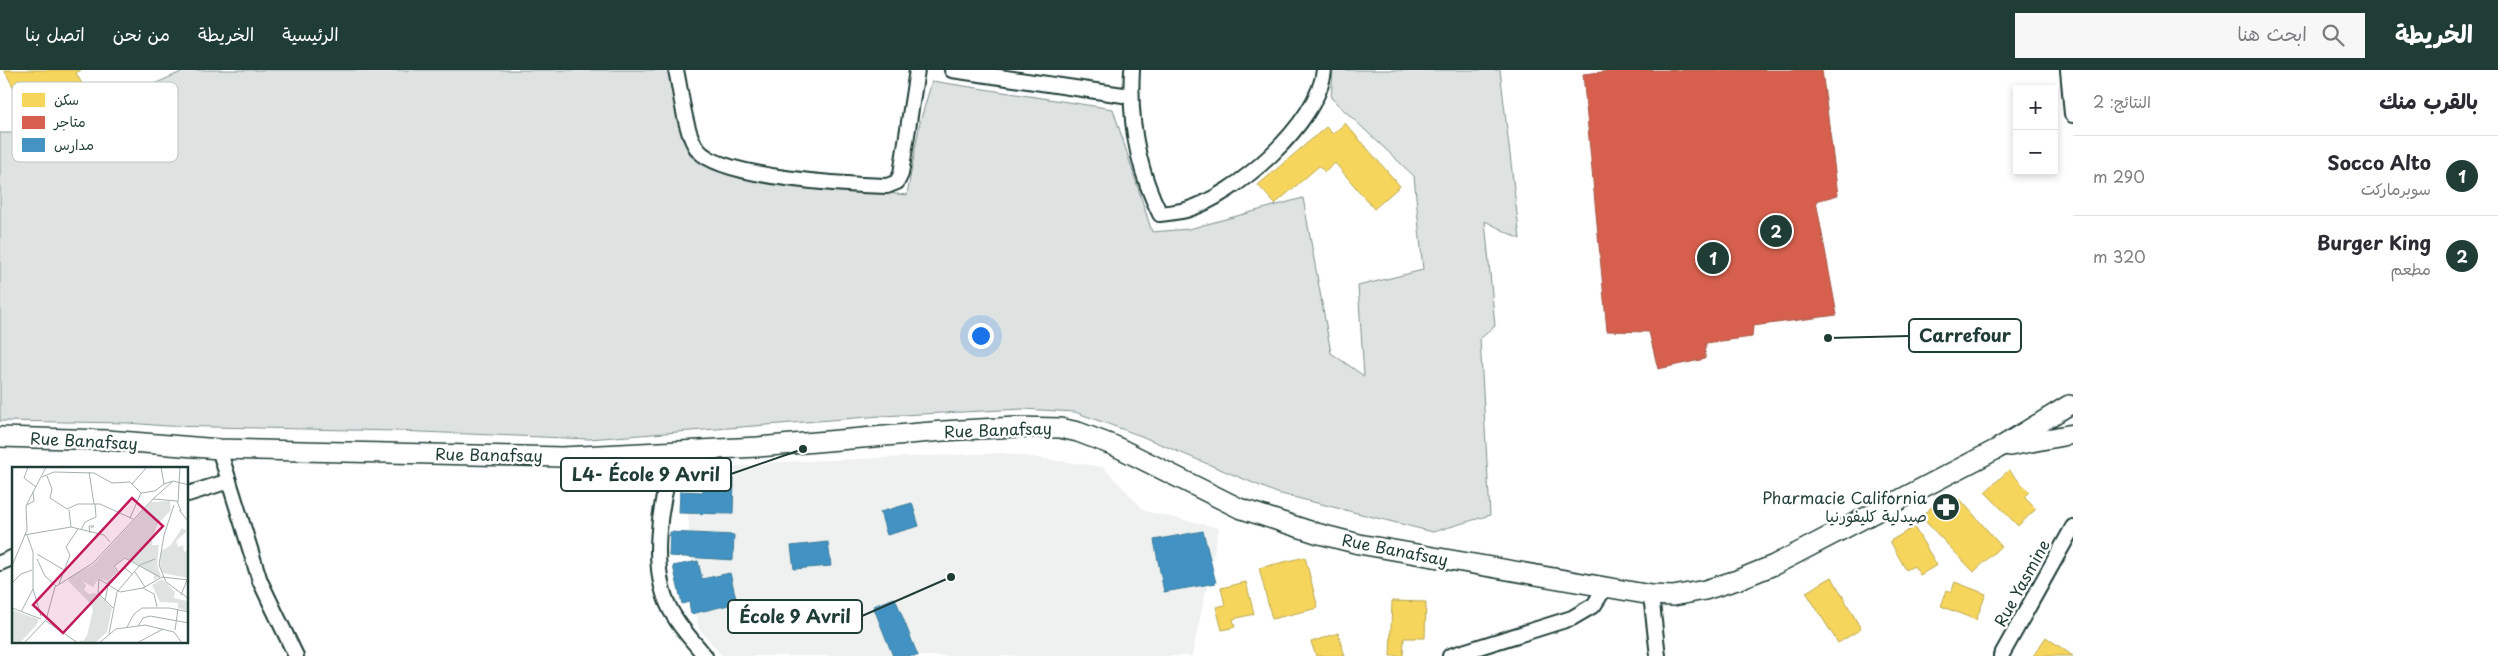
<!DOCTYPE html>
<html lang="ar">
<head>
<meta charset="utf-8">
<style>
	:root { --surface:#fff; --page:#f7f7f7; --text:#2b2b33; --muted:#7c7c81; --line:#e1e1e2; --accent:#1f3d34 }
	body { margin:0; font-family:"Playpen Sans","Playpen Sans Arabic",sans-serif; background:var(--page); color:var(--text); direction:rtl }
	.controls { position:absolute; right:15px; top:15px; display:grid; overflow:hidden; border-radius:0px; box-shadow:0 2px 8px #0003 }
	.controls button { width:45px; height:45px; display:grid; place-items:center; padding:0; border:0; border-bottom:1px solid var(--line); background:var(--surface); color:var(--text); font:25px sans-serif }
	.you { position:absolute; left:980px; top:265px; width:18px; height:18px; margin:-12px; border:4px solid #fff; border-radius:50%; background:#1a73e8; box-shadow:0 0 0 8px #1a73e833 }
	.badge { display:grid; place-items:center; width:32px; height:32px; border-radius:50%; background:var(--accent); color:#fff; font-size:16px; font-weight:700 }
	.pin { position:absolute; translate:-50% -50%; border:2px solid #fff; box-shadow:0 1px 5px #0006 }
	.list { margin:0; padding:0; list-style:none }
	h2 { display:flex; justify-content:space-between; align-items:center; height:65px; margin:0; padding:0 20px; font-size:21px }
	h2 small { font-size:16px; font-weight:400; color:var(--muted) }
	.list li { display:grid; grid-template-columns:32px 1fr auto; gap:15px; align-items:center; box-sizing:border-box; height:80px; padding:0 20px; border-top:1px solid var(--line) }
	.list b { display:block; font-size:19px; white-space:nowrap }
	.list p { margin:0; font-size:16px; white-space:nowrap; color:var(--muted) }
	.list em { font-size:16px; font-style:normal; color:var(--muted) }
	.icon { flex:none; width:28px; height:28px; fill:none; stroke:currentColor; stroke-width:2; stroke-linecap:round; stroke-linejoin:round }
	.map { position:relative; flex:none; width:2073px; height:586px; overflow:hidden; direction:ltr }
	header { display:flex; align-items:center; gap:30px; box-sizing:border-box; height:70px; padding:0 25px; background:var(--accent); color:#fff }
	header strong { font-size:24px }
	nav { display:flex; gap:28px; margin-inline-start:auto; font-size:18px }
	.search { width:350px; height:45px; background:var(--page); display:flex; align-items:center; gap:12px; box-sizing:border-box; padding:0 18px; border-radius:0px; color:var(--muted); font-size:19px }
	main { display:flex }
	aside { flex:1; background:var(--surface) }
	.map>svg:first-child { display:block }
</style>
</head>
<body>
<header>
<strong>الخريطة</strong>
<div class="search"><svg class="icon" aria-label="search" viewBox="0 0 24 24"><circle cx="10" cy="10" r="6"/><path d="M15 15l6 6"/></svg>ابحث هنا</div>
<nav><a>الرئيسية</a><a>الخريطة</a><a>من نحن</a><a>اتصل بنا</a></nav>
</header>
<main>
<aside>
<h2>بالقرب منك<small>النتائج: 2</small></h2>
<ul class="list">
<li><span class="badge">1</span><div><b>Socco Alto</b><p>سوبرماركت</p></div><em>290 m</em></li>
<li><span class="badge">2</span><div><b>Burger King</b><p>مطعم</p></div><em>320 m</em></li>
</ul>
</aside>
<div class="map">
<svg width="2073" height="586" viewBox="0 0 2073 586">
	<rect width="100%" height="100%" fill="#fff"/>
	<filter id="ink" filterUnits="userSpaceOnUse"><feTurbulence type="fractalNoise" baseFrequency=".02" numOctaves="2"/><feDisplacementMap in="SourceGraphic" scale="10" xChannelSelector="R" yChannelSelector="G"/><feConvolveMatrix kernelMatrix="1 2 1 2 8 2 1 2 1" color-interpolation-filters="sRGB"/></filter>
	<g filter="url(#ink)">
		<!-- built -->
		<path fill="#eef1f0" d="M1003,383L1103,397L1145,441L1219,458L1192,586H722L698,557L684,402L779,392Z"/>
		<!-- green -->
		<path fill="#dee3e2" stroke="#7e908b" d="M186,0H673L690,86L742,109L907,125L920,52L932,11L1113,39L1152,162L1189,159L1303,128L1331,283L1364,306L1358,216L1423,200L1414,106L1331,28L1333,0H1500L1520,169L1485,151L1495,256L1480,269L1490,445L1433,462L1277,423L1141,366L1075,342L1023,339L881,346L589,369L397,361L167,356L128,353L0,351V63H42Z"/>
		<!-- homes -->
		<g fill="#f6d55c" stroke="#b6a750">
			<path d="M4,0H81L76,3L86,21L32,51Z"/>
			<path d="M1345,53L1400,116L1374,139L1335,93L1325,102L1319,96L1275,134L1258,115L1326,57L1333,64Z"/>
			<path d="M2009,400L2029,422L2024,427L2036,439L2018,456L1985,422Z"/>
			<path d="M1960,429L2001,476L1974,502L1921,447L1939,430L1949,440Z"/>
			<path d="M1914,457L1937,495L1920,505L1914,496L1906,500L1890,471Z"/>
			<path d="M1305,487L1318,538L1272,549L1259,498Z"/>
			<path d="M1832,507L1861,559L1838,573L1806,522Z"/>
			<path d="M1246,512L1254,544L1233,549L1235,557L1222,560L1216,537L1225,535L1221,518Z"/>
			<path d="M1955,512L1986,524L1976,550L1941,536L1947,520L1951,522Z"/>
			<path d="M1392,531L1426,532L1425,568H1404L1403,586H1390Z"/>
			<path d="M1338,563L1345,586H1316L1311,572Z"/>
			<path d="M2046,567L2073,586H2033Z"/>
		</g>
		<!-- shops -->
		<path fill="#d6604d" stroke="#9f5646" d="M1620,0H1822L1838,125L1816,131L1837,245L1753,256L1752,267L1706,273L1705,289L1658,299L1649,262L1607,261L1583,4Z"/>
		<!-- schools -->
		<g fill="#4393c3" stroke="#387998">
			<path d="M703,407L734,408L733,444L679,443L680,421L703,422Z"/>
			<path d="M912,433L919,456L887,465L880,442Z"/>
			<path d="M1203,461L1216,513L1164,522L1154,470Z"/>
			<path d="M670,462L734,465L733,490L669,486Z"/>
			<path d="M828,472L831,496L794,499L791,476Z"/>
			<path d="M698,491L702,509L730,503L737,533L691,544L689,532L682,534L673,496Z"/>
			<path d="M895,528L918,586H893L873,536Z"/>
		</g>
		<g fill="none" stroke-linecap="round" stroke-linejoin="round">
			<!-- minor casing -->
			<g stroke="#1f3d34" stroke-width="18">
				<g id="minor">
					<path d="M676,0C681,22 685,64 698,80C721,108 849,115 887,116L897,112L901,104L917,0"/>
					<path d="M952,0L1130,26"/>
					<path d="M1132,0C1129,51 1137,98 1160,144C1168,143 1178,142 1186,140C1235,126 1319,53 1324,0"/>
					<path d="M219,379L260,511L296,586"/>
					<path d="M677,381C660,427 646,502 674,546C682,560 695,573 705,586"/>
					<path d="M188,424L229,411"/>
					<path d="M0,493L14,487"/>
					<path d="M1651,525L1658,586"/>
					<path d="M1450,586L1572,548L1594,535L1601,524L1602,518"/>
					<path d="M2001,586L2073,457"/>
				</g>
			</g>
			<!-- tertiary casing -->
			<g stroke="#1f3d34" stroke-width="20">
				<path id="tertiary" d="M2069,0L2073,44"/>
			</g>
			<!-- secondary casing -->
			<g stroke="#1f3d34" stroke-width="22">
				<g id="secondary">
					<path d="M0,367L107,370L219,379L562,387L758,377L943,361L1016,357L1060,358L1078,362L1115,376L1239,438L1316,463L1359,474L1651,525L1673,526L1705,520L1737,510L1774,495L1997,379L2069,335"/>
					<path d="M2010,376L2073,364"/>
				</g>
			</g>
			<!-- minor -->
			<use href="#minor" stroke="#fff" stroke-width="14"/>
			<!-- tertiary -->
			<use href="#tertiary" stroke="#fff" stroke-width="16"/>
			<!-- secondary -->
			<use href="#secondary" stroke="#fff" stroke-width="19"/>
		</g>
	</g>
	<!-- icons -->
	<defs>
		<g id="pharmacy-disc" transform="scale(1.4375)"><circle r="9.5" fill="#1f3d34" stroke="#fff"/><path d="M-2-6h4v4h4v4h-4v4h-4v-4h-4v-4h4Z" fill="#fff"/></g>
	</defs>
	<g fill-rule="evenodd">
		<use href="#pharmacy-disc" x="1946" y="437"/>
	</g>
	<g text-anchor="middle" stroke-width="5" stroke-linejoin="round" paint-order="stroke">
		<!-- street labels -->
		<g font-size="16" fill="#1f3d34" stroke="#fff">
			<text transform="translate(998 360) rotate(-2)" y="6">Rue Banafsay</text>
			<text transform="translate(84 371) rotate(3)" y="6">Rue Banafsay</text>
			<text transform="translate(489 385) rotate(1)" y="6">Rue Banafsay</text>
			<text transform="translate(1395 480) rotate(11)" y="6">Rue Banafsay</text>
			<text transform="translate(2022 513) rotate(-61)" y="6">Rue Yasmine</text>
		</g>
		<!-- poi labels -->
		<g font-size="16" fill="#1f3d34" stroke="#fff" text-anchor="end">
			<text x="1927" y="434">Pharmacie California<tspan x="1927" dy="18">صيدلية كليفورنيا</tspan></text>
		</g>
	</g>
	<!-- overview -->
	<g transform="translate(12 397)">
		<rect width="176" height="176" fill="#fff"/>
		<path d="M158,34L159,43L145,58L140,72V78H147L145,98L149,109L146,111L142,113V108L113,90L101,99L105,106L95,114L87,111L81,120L70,114L74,118L72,123L77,127L85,126L100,141L95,165L83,176H69L67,173L71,174L75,169L81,143L79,137L56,114L58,110L81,98L139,35ZM170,61L175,64L164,74L166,80L171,78L172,85L176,83V111L151,106L148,99L149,84L159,78ZM150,112L163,125L162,131L176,134V144L166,141V136L148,135L140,118ZM0,143L26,152V156L8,176H0Z" fill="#dee3e2"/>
		<path fill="none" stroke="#a5b1ae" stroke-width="1" d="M16,0L12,11L24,20M149,0L152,17L161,14L177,18M77,5L82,37M35,9L40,22L38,31L55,42L66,37H88L121,52M30,10L42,5L82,6L100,16L118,15L129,26L143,24L152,17M120,17L135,0M141,32L160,15M166,35L168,0M15,38L22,34L21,25M162,38L152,68L147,98L154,115L177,132M57,43L59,60M167,43L177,55M118,51L129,26M69,63L73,55L84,50L83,37M78,66L77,59H82L79,61M12,68L59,60L92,68L98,75M15,68L21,85V122L29,149M25,87L52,103M25,92L33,109L44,119M0,99L15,63L14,39L34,0M123,105L133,120M107,106L102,99L113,91L148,110M0,116L9,107L20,103M95,116L113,101L120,107M47,117L58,88L54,80L66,62M131,121L142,127L145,140M169,128L175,113M93,134L96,118M0,141L29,152M101,141L86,126L87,112L108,125L131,121L150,110L177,113M9,145L21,122M34,154L66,176M126,159L131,151L138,149L177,156M115,160L122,147L130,141H157L177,145M163,163L166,142M97,167L105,125L128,98L143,92M12,176L34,153L43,120L81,96L141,32L165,34L169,44M87,176L104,162L133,158L162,165L170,176M125,176L151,162"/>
		<path fill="#c2185b" fill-opacity="0.15" stroke="#c2185b" stroke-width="2.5" d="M120,31L151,59L51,166L21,138Z"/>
		<rect width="176" height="176" fill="none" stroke="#1f3d34" stroke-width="2.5"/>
	</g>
	<!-- legend -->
	<rect x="12" y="12" width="166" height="80" rx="8" fill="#fff" stroke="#bcc5c2" stroke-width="1"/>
	<rect x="22" y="23" width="23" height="14" fill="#f6d55c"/>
	<rect x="22" y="46" width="23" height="13" fill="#d6604d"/>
	<rect x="22" y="68" width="23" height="14" fill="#4393c3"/>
	<g font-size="14" fill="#1f3d34">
		<text x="54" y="35">سكن</text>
		<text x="54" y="57">متاجر</text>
		<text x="54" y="80">مدارس</text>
	</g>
	<!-- callouts -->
	<path fill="none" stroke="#1f3d34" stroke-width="2" d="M1828 268L1909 266M803 379L731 404M951 507L862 546"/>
	<g fill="#1f3d34" stroke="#fff" stroke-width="2">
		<circle cx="1828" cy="268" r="5"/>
		<circle cx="803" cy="379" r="5"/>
		<circle cx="951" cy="507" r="5"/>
	</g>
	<g fill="#fff" stroke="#1f3d34" stroke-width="2">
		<rect x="1909" y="249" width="112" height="33" rx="5"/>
		<rect x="561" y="388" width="170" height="33" rx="5"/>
		<rect x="728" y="530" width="134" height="33" rx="5"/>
	</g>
	<g font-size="18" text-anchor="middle" font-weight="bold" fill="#1f3d34">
		<text x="1965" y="272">Carrefour</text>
		<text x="646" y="411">L4- École 9 Avril</text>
		<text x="795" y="553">École 9 Avril</text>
	</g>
</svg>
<div class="controls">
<button>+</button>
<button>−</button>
</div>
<div class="you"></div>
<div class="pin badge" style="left:1713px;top:188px">1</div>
<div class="pin badge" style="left:1776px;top:161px">2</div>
</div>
</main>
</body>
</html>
